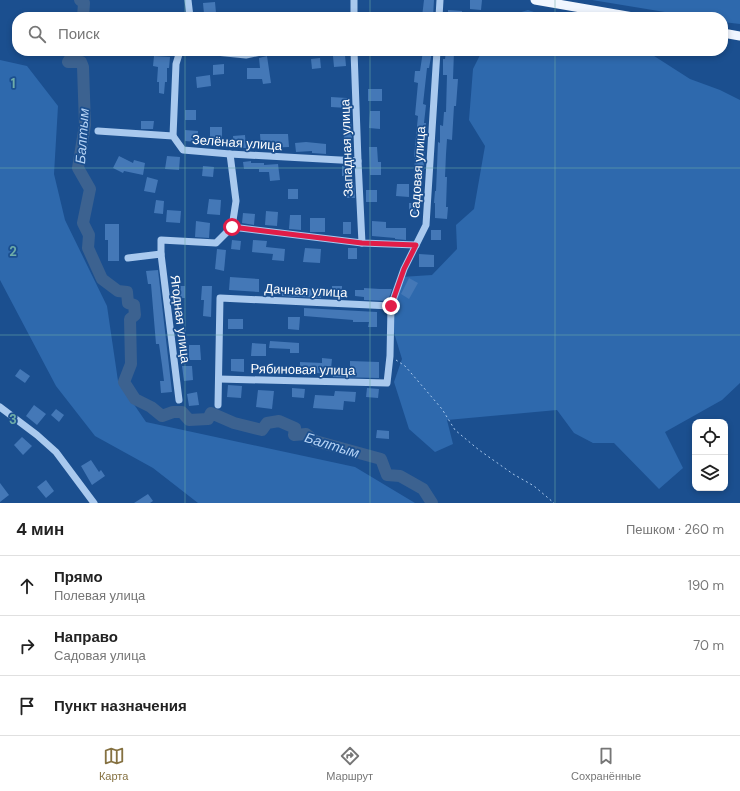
<!DOCTYPE html>
<html lang="ru">
<head>
<meta charset="utf-8">
<style>
	:root { --surface:#fff; --page:#f2f2f2; --text:#222; --muted:#767676; --line:#e0e0e0; --accent:#857141 }
	body { margin:0; font-family:"DM Sans",sans-serif; background:var(--page); color:var(--text) }
	.controls { position:absolute; right:12px; bottom:12px; display:grid; overflow:hidden; border-radius:8px; box-shadow:0 2px 6px #0003 }
	.controls button { width:36px; height:36px; display:grid; place-items:center; padding:0; border:0; border-bottom:1px solid var(--line); background:var(--surface); color:var(--text); font:20px sans-serif }
	.stop { position:absolute; width:12px; height:12px; margin:-9px; border:3px solid #e11d48; border-radius:50%; background:#fff }
	.stop.end { background:#e11d48; border-color:#fff; box-shadow:0 1px 4px #0008 }
	.list { margin:0; padding:0; list-style:none }
	h2 { display:flex; justify-content:space-between; align-items:center; height:52px; margin:0; padding:0 16px; font-size:17px }
	h2 small { font-size:13px; font-weight:400; color:var(--muted) }
	.list li { display:grid; grid-template-columns:26px 1fr auto; gap:12px; align-items:center; box-sizing:border-box; height:60px; padding:0 16px; border-top:1px solid var(--line) }
	.list b { display:block; font-size:15px; white-space:nowrap }
	.list p { margin:0; font-size:13px; white-space:nowrap; color:var(--muted) }
	.list em { font-size:13px; font-style:normal; color:var(--muted) }
	.icon { flex:none; width:22px; height:22px; fill:none; stroke:currentColor; stroke-width:2; stroke-linecap:round; stroke-linejoin:round }
	.map { position:relative; flex:none; width:740px; height:503px; overflow:hidden }
	.search { position:absolute; background:var(--surface); box-shadow:0 2px 6px #0003; left:12px; right:12px; top:12px; height:44px; display:flex; align-items:center; gap:10px; box-sizing:border-box; padding:0 14px; border-radius:16px; color:var(--muted); font-size:15px }
	.sheet { height:232px; background:var(--surface) }
	nav { display:flex; justify-content:space-around; align-items:center; box-sizing:border-box; height:56px; border-top:1px solid var(--line); background:var(--surface); font-size:11px; color:var(--muted) }
	nav a { display:grid; justify-items:center; gap:2px }
	nav .on { color:var(--accent) }
	.map>svg:first-child { display:block }
</style>
</head>
<body>
<div class="map">
<svg width="740" height="503" viewBox="0 0 740 503">
	<rect width="100%" height="100%" fill="#1b4f8f"/>
	<!-- green -->
	<g fill="#2e69ad">
		<path d="M592,0H740V24L723,22V17H695Z"/>
		<path d="M528,10L549,17H505Z"/>
		<path d="M482,51H642L651,54L690,79L720,90L740,100V383L722,400L665,432L683,468L659,489L614,443H593L574,433L557,410L447,420L453,444L435,452L409,429L394,382L402,359L389,316L401,277L432,275L457,249L456,225L474,209L485,146L469,120L473,69Z"/>
		<path d="M0,60L27,66L58,106L54,174L65,220L107,306L118,381L146,422L355,467L415,503H198L153,468L95,436L56,386L0,280Z"/>
	</g>
	<g fill="none" stroke-linecap="round" stroke-linejoin="round">
		<!-- river -->
		<g stroke="#3c6290" stroke-width="12">
			<path d="M80,0L84,3L83,17"/>
			<path d="M75,51L68,62H81L83,67L85,125L78,168L90,189L83,223L89,235L88,248L102,279L118,291L127,292L128,303L134,305L135,315L130,319L131,364L124,382L135,399L151,407L162,416L173,412H182L189,420L208,419L211,413L234,423L262,430L267,423L279,421L295,428L294,435L306,434L315,441L381,459L387,475L400,476L423,489L432,503"/>
		</g>
	</g>
	<!-- building -->
	<g fill="#4478b7">
		<path d="M424,0H434L433,17H422Z"/>
		<path d="M470,0H482L481,10L470,9Z"/>
		<path d="M215,2L216,13L204,14L203,3Z"/>
		<path d="M448,10L462,11V17H448Z"/>
		<path d="M423,51H431V57L429,68H427L423,104L426,105L424,123H426L424,140H425L423,178H414L415,157H414L418,116L415,115L418,83L414,82L415,71H420Z"/>
		<path d="M446,51H454L453,79H458L456,106H454L452,140L447,139L446,154L445,177H447L446,207H448L447,219L435,218V203H434L435,191H436L438,142L440,143V125L443,126L444,112H446L447,75H443V59H445Z"/>
		<path d="M345,55L346,66L334,67L333,56Z"/>
		<path d="M154,56L170,57L169,68H167V82H165L164,94L159,93V82H157L158,67L153,66Z"/>
		<path d="M267,56L271,83L263,84L262,79H247V68H260L259,58Z"/>
		<path d="M320,58L321,68L312,69L311,59Z"/>
		<path d="M224,64V74L213,75V65Z"/>
		<path d="M210,75L211,86L197,88L196,77Z"/>
		<rect x="368" y="89" width="14" height="12"/>
		<path d="M331,97L347,98V108L331,107Z"/>
		<rect x="185" y="110" width="11" height="10"/>
		<path d="M370,111H380V129L369,128Z"/>
		<path d="M343,118H351L352,141H344Z"/>
		<path d="M141,121H154L153,129H141Z"/>
		<path d="M210,127H222V142L210,141Z"/>
		<path d="M185,130L198,131L197,142L185,141Z"/>
		<path d="M260,134H288L289,147L261,148Z"/>
		<path d="M245,135L246,148H234L233,136Z"/>
		<path d="M306,142L326,144V154L312,153V151L296,152L295,143Z"/>
		<path d="M369,147H377L378,162H381V175H370Z"/>
		<path d="M119,156L133,163L134,160L145,163L143,175L124,171L123,173L113,168Z"/>
		<path d="M167,156L180,157L179,170L165,169Z"/>
		<path d="M251,161V163H264V165L278,164L280,180L270,181L269,172H259V169H244L243,162Z"/>
		<path d="M203,166L214,167L213,177L202,176Z"/>
		<path d="M342,166H353V181H354L355,198H346L345,176H342Z"/>
		<path d="M147,177L158,180L155,193L144,191Z"/>
		<path d="M397,184H409V197L396,196Z"/>
		<rect x="288" y="189" width="10" height="10"/>
		<rect x="366" y="190" width="11" height="12"/>
		<path d="M209,199L221,200L220,215L207,214Z"/>
		<path d="M156,200L164,201L163,214L154,213Z"/>
		<path d="M409,203H420L419,215H409Z"/>
		<path d="M167,210L181,211L180,223L166,222Z"/>
		<path d="M266,211L278,212L277,226L265,225Z"/>
		<path d="M243,213L255,214L254,225L242,223Z"/>
		<path d="M290,215H301V230L289,229Z"/>
		<rect x="310" y="218" width="15" height="14"/>
		<path d="M196,221L210,223L209,238L195,237Z"/>
		<path d="M372,221L386,222V228H406V240L395,239V238L372,236Z"/>
		<rect x="343" y="222" width="8" height="12"/>
		<path d="M105,224H119V261H108V240H105Z"/>
		<rect x="431" y="230" width="10" height="10"/>
		<path d="M232,240L241,241L240,250L231,249Z"/>
		<path d="M253,240L267,241L266,247L285,249L284,261L272,260L273,254L252,252Z"/>
		<path d="M305,248L321,249L320,263L303,262Z"/>
		<rect x="348" y="248" width="9" height="11"/>
		<path d="M217,249L226,250L224,271L215,269Z"/>
		<path d="M419,254L434,255V267H419Z"/>
		<path d="M158,270L172,392L161,393L160,381H164L162,365L159,344H156L151,284H148L146,271Z"/>
		<path d="M230,277L259,279V292L229,290Z"/>
		<path d="M409,278L418,283L409,299L401,294Z"/>
		<rect x="175" y="286" width="10" height="12"/>
		<path d="M202,286H212L211,317L203,316L204,300H201Z"/>
		<path d="M332,286H342V299L332,298Z"/>
		<path d="M364,288L380,289H392L388,301L364,300V297L355,296V290H364Z"/>
		<path d="M282,289H321V298L282,296Z"/>
		<path d="M304,308L377,312V327H368L369,322H353V320L304,316Z"/>
		<path d="M288,317H300L299,330L288,329Z"/>
		<rect x="228" y="319" width="15" height="10"/>
		<path d="M270,341L299,343V353H290V349L269,348Z"/>
		<path d="M252,343L266,344V356H251Z"/>
		<path d="M189,345H200L201,360H189Z"/>
		<path d="M322,358L332,359L331,369H350V361L379,362V378L333,377V374L300,372V362L322,363Z"/>
		<path d="M231,359H244V372L231,371Z"/>
		<path d="M182,366H192L193,380L184,381Z"/>
		<path d="M20,369L30,376L25,383L15,376Z"/>
		<path d="M228,385L242,386L241,398L227,397Z"/>
		<path d="M292,388L305,389L304,398L292,397Z"/>
		<path d="M367,388L379,389L378,398L366,397Z"/>
		<path d="M258,390L274,391L272,409L256,407Z"/>
		<path d="M335,391L356,392L355,402L344,401L343,410L313,408L315,395L334,396Z"/>
		<path d="M197,392L199,405L189,406L187,394Z"/>
		<path d="M34,405L46,414L37,425L26,416Z"/>
		<path d="M56,409L64,415L59,422L51,415Z"/>
		<path d="M377,430L389,431V439L376,438Z"/>
		<path d="M22,437L32,446L23,455L14,445Z"/>
		<path d="M91,460L99,472L101,470L105,476L92,485L81,466Z"/>
		<path d="M46,480L54,491L46,498L37,487Z"/>
		<path d="M0,483L9,495L0,502Z"/>
		<path d="M148,494L153,501L150,503H134Z"/>
	</g>
	<g fill="none" stroke-linecap="round" stroke-linejoin="round">
		<!-- path -->
		<path stroke="#a9c9ee" stroke-width="1" stroke-dasharray="2 3" stroke-linecap="butt" d="M396,360L405,366L442,409L455,430L479,450L513,474L534,486L554,503"/>
		<!-- minor -->
		<g stroke="#a9c9ee" stroke-width="7">
			<path d="M188,0L190,17"/>
			<path d="M354,0V17"/>
			<path d="M439,17L440,0"/>
			<path d="M205,51L246,55L266,51"/>
			<path d="M354,51L358,161L362,243"/>
			<path d="M98,131L173,136L183,150L230,154L358,161"/>
			<path d="M173,136L176,64L180,51"/>
			<path d="M230,154L236,201L232,227"/>
			<path d="M128,258L161,254"/>
			<path d="M219,379L387,383L390,356L391,306L404,269L426,225L437,51"/>
			<path d="M179,400L161,254V240L216,243L232,227L362,243L416,245"/>
			<path d="M218,405L220,298L391,306"/>
			<path d="M0,407L37,435L56,452L94,503"/>
		</g>
		<!-- major -->
		<g stroke="#f0f6ff" stroke-width="9">
			<path d="M535,0L633,17"/>
			<path d="M723,33L740,36"/>
		</g>
	</g>
	<g fill="none" stroke-linecap="round" stroke-linejoin="round">
		<!-- route -->
		<path stroke="#e11d48" stroke-width="5" d="M232,227L362,243L416,245L404,269L391,306"/>
	</g>
	<!-- grid -->
	<path fill="none" stroke="#6fada8" stroke-width="1" stroke-opacity="0.55" d="M185,0V17M370,0V17M555,0V17M185,51V503M370,51V503M555,51V503M0,168H740M0,335H740"/>
	<g text-anchor="middle" stroke-width="3.5" stroke-linejoin="round" paint-order="stroke">
		<!-- street labels -->
		<g font-size="13" fill="#fff" stroke="#1b4f8f">
			<text transform="translate(237 142) rotate(4)" y="5">Зелёная улица</text>
			<text transform="translate(346 148) rotate(-92)" y="5">Западная улица</text>
			<text transform="translate(417 172) rotate(-86)" y="5">Садовая улица</text>
			<text transform="translate(306 290) rotate(3)" y="5">Дачная улица</text>
			<text transform="translate(181 319) rotate(83)" y="5">Ягодная улица</text>
			<text transform="translate(303 369) rotate(1)" y="5">Рябиновая улица</text>
		</g>
		<!-- water labels -->
		<g font-size="14" font-style="italic" fill="#b5d3f5" stroke="#1b4f8f">
			<text transform="translate(82 136) rotate(-86)" y="5">Балтым</text>
			<text transform="translate(332 445) rotate(17)" y="5">Балтым</text>
		</g>
	</g>
	<g font-size="13" text-anchor="middle" font-weight="bold" fill="#6fada8" stroke="#1b4f8f" stroke-width="3.5" stroke-linejoin="round" paint-order="stroke">
		<text x="13" y="88">1</text>
		<text x="13" y="256">2</text>
		<text x="13" y="424">3</text>
	</g>
</svg>
<div class="controls">
<button><svg class="icon" aria-label="locate" viewBox="0 0 24 24"><circle cx="12" cy="12" r="6"/><path d="M12 2v4M12 18v4M2 12h4M18 12h4"/></svg></button>
<button><svg class="icon" aria-label="layers" viewBox="0 0 24 24"><path d="M12 4l9 5-9 5-9-5zM3 14l9 5 9-5"/></svg></button>
</div>
<div class="stop" style="left:232px;top:227px"></div>
<div class="stop end" style="left:391px;top:306px"></div>
<div class="search"><svg class="icon" aria-label="search" viewBox="0 0 24 24"><circle cx="10" cy="10" r="6"/><path d="M15 15l6 6"/></svg>Поиск</div>
</div>
<section class="sheet">
<h2>4 мин<small>Пешком · 260 m</small></h2>
<ul class="list">
<li><svg class="icon" aria-label="ahead" viewBox="0 0 24 24"><path d="M12 20V5M6 11l6-6 6 6"/></svg><div><b>Прямо</b><p>Полевая улица</p></div><em>190 m</em></li>
<li><svg class="icon" aria-label="right" viewBox="0 0 24 24"><path d="M7 20v-9h11M14 6l5 5-5 5"/></svg><div><b>Направо</b><p>Садовая улица</p></div><em>70 m</em></li>
<li><svg class="icon" aria-label="arrive" viewBox="0 0 24 24"><path d="M6 21V4h12l-3 4 3 4H6"/></svg><div><b>Пункт назначения</b></div></li>
</ul>
</section>
<nav>
<a class="on"><svg class="icon" aria-label="map" viewBox="0 0 24 24"><path d="M3 6l6-2 6 2 6-2v14l-6 2-6-2-6 2zM9 4v14M15 6v14"/></svg>Карта</a>
<a><svg class="icon" aria-label="directions" viewBox="0 0 24 24"><path d="M12 3l9 9-9 9-9-9zM9 14v-3h6M13 9l2 2-2 2"/></svg>Маршрут</a>
<a><svg class="icon" aria-label="saved" viewBox="0 0 24 24"><path d="M7 4h10v16l-5-4-5 4z"/></svg>Сохранённые</a>
</nav>
</body>
</html>
